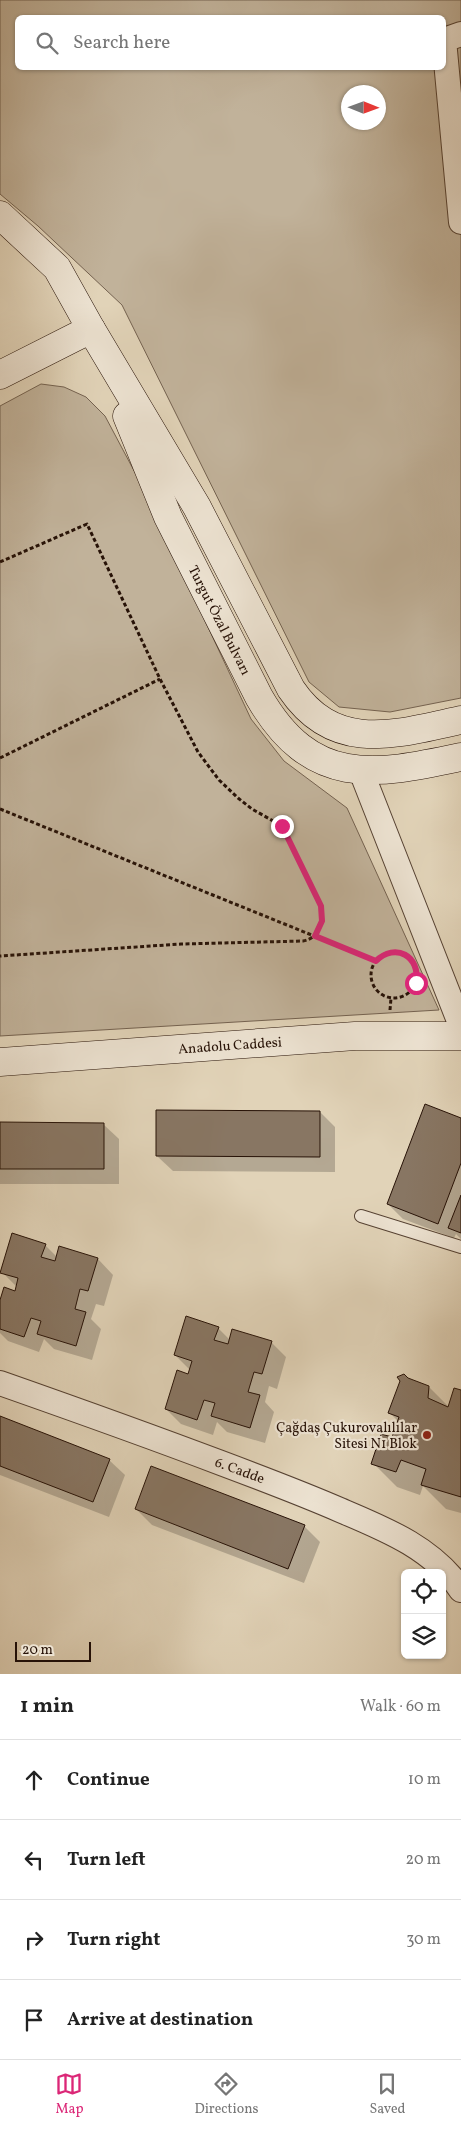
<!DOCTYPE html>
<html lang="en">
<head>
<meta charset="utf-8">
<style>
	:root { --surface:#fff; --page:#f2f2f2; --text:#222; --muted:#767676; --line:#e0e0e0; --accent:#db2777 }
	body { margin:0; font-family:Vollkorn,serif; background:var(--page); color:var(--text) }
	.controls { position:absolute; right:15px; bottom:15px; display:grid; overflow:hidden; border-radius:8px; box-shadow:0 1px 4px #0004 }
	.controls button { width:45px; height:45px; display:grid; place-items:center; padding:0; border:0; border-bottom:1px solid var(--line); background:var(--surface); color:var(--text); font:25px sans-serif }
	.compass { position:absolute; left:341px; top:85px; width:45px; height:45px; border-radius:50%; background:var(--surface); box-shadow:0 1px 4px #0004; rotate:91deg }
	.scale { position:absolute; left:15px; bottom:12px; width:76px; box-sizing:border-box; padding-left:5px; border:2px solid #271207; border-top:0; font-size:14px; line-height:18px; white-space:nowrap; color:#271207; -webkit-text-stroke:4px #ece2d1; paint-order:stroke }
	.stop { position:absolute; width:15px; height:15px; margin:-11px; border:4px solid #db2777; border-radius:50%; background:#fff }
	.stop.end { background:#db2777; border-color:#fff; box-shadow:0 1px 5px #0008 }
	.list { margin:0; padding:0; list-style:none }
	h2 { display:flex; justify-content:space-between; align-items:center; height:65px; margin:0; padding:0 20px; font-size:21px }
	h2 small { font-size:16px; font-weight:400; color:var(--muted) }
	.list li { display:grid; grid-template-columns:32px 1fr auto; gap:15px; align-items:center; box-sizing:border-box; height:80px; padding:0 20px; border-top:1px solid var(--line) }
	.list b { display:block; font-size:19px; white-space:nowrap }
	.list em { font-size:16px; font-style:normal; color:var(--muted) }
	.icon { flex:none; width:28px; height:28px; fill:none; stroke:currentColor; stroke-width:2; stroke-linecap:round; stroke-linejoin:round }
	.map { position:relative; flex:none; width:461px; height:1674px; overflow:hidden }
	.search { position:absolute; background:var(--surface); box-shadow:0 1px 4px #0004; left:15px; right:15px; top:15px; height:55px; display:flex; align-items:center; gap:12px; box-sizing:border-box; padding:0 18px; border-radius:8px; color:var(--muted); font-size:19px }
	.sheet { height:385px; background:var(--surface) }
	nav { display:flex; justify-content:space-around; align-items:center; box-sizing:border-box; height:70px; border-top:1px solid var(--line); background:var(--surface); font-size:14px; color:var(--muted) }
	nav a { display:grid; justify-items:center; gap:2px }
	nav .on { color:var(--accent) }
	.map>svg:first-child { display:block }
</style>
</head>
<body>
<div class="map">
<svg width="461" height="1674" viewBox="0 0 461 1674">
	<rect width="100%" height="100%" fill="#e1d3b8"/>
	<filter id="stains"><feTurbulence type="fractalNoise" baseFrequency=".004" numOctaves="4"/><feColorMatrix values="0 0 0 0 .2 0 0 0 0 .09 0 0 0 0 .02 0 0 0 .5 -.17"/></filter>
	<radialGradient id="worn" r=".72"><stop offset=".6" stop-color="#630" stop-opacity="0"/><stop offset="1" stop-color="#630" stop-opacity=".3"/></radialGradient>
	<!-- green -->
	<g fill="#c1b29a" stroke="#746250" fill-rule="evenodd">
		<path d="M0,0H461V698L390,712L339,707L309,682L122,305L38,226L0,194ZM18,18H444V68H18ZM348,92H378V122H348Z"/>
		<path d="M41,384L64,387L86,397L105,416L140,482L251,719L284,761L347,808L439,1010L0,1036V406Z"/>
	</g>
	<!-- shadow -->
	<g fill="#0003">
		<path d="M320,1112L335,1127V1172L173,1171L157,1156Z"/>
		<path d="M461,1119V1239L456,1234L454,1238L403,1219L388,1204Z"/>
		<path d="M0,1123L103,1124L119,1139V1184H0Z"/>
		<path d="M45,1245L57,1257L98,1259L113,1275L104,1306L96,1304L91,1319L101,1329L92,1360L54,1349L44,1339L39,1352L8,1341L0,1333V1304L15,1292L17,1287L2,1272Z"/>
		<path d="M218,1328L230,1340L271,1342L286,1357L277,1389L269,1386L265,1402L274,1412L265,1443L227,1432L217,1422L213,1435L181,1424L166,1409L189,1375L191,1371L175,1355Z"/>
		<path d="M408,1380L429,1387L449,1407L461,1391V1513L446,1509L423,1486L420,1495L397,1487L373,1463L393,1438L399,1422L390,1413Z"/>
		<path d="M0,1418L109,1460L125,1475L109,1517L0,1475Z"/>
		<path d="M136,1509L304,1526L320,1542L304,1583L152,1525Z"/>
	</g>
	<!-- building -->
	<g fill="#887663" stroke="#271207">
		<path d="M425,1104L461,1118V1163L438,1224L387,1204Z"/>
		<path d="M156,1110L320,1111V1157L156,1156Z"/>
		<path d="M0,1122L104,1123V1169H0Z"/>
		<path d="M461,1195V1233L448,1228Z"/>
		<path d="M12,1233L46,1244L41,1257L55,1261L59,1246L98,1258L88,1291L80,1289L75,1309L86,1312L76,1346L37,1334L41,1321L31,1318L24,1337L0,1329V1300L4,1287L15,1291L18,1278L0,1273Z"/>
		<path d="M186,1316L219,1327L214,1340L228,1344L232,1329L272,1341L262,1374L254,1372L248,1392L260,1395L250,1428L211,1416L215,1403L204,1400L197,1420L165,1409L177,1370L188,1374L192,1361L174,1355Z"/>
		<path d="M404,1374L408,1378L429,1386L428,1398L448,1407L454,1388L461,1390V1497L421,1485L426,1469L401,1460L396,1472L371,1464L381,1434L392,1437L399,1417L388,1413L400,1381L397,1377Z"/>
		<path d="M0,1416L110,1459L93,1502L0,1466Z"/>
		<path d="M151,1466L305,1525L288,1569L135,1509Z"/>
	</g>
	<g fill="none" stroke-linecap="round" stroke-linejoin="round">
		<!-- lane casing -->
		<g stroke="#564233" stroke-width="14">
			<path id="lane" d="M361,1216L461,1247"/>
		</g>
		<!-- street casing -->
		<g stroke="#564233" stroke-width="26">
			<g id="street">
				<path d="M461,34L444,40L461,222"/>
				<path d="M361,771L461,1026"/>
				<path d="M0,1383C74,1409 147,1435 221,1463C261,1478 301,1493 340,1510C385,1529 433,1548 461,1590"/>
			</g>
		</g>
		<!-- secondary casing -->
		<g stroke="#271207" stroke-width="29">
			<g id="secondary">
				<path d="M0,215L57,268L91,329L197,507L291,689C335,754 396,734 461,720"/>
				<path d="M0,375L91,329"/>
				<path d="M127,416L168,517L259,697C311,787 373,776 461,757"/>
				<path d="M0,1062L355,1036H461"/>
			</g>
		</g>
		<!-- path -->
		<g stroke="#271207" stroke-width="3" stroke-dasharray="4 2.5" stroke-linecap="butt">
			<path d="M0,562L87,524L160,679L198,752L219,780L238,798L252,809L282,826L321,906C323,921 320,938 303,941L181,944L0,956"/>
			<path d="M0,758L160,679"/>
			<path d="M0,809L376,961"/>
			<circle cx="394" cy="975" r="23"/>
			<path d="M390,1010L391,998"/>
		</g>
		<!-- lane -->
		<use href="#lane" stroke="#ece2d1" stroke-width="12"/>
		<!-- street -->
		<use href="#street" stroke="#ece2d1" stroke-width="24"/>
		<!-- secondary -->
		<use href="#secondary" stroke="#ece2d1" stroke-width="28"/>
	</g>
	<g fill="none" stroke-linecap="round" stroke-linejoin="round">
		<!-- route -->
		<path stroke="#db2777" stroke-width="6" d="M282,826L321,906L322,921L315,936L376,961C395,942 421,956 416,983"/>
	</g>
	<!-- markers -->
	<circle fill="#8f2418" stroke="#ece2d1" stroke-width="2" cx="427" cy="1435" r="5"/>
	<g text-anchor="middle" stroke-width="4.5" stroke-linejoin="round" paint-order="stroke">
		<!-- street labels -->
		<g font-size="14" fill="#271207" stroke="#ece2d1">
			<text transform="translate(220 620) rotate(63)" y="5">Turgut Özal Bulvarı</text>
			<text transform="translate(230 1045) rotate(-4)" y="5">Anadolu Caddesi</text>
			<text transform="translate(240 1470) rotate(20)" y="5">6. Cadde</text>
		</g>
		<!-- poi labels -->
		<g font-size="14" fill="#271207" stroke="#ece2d1" text-anchor="end">
			<text x="417" y="1432">Çağdaş Çukurovalılılar<tspan x="417" dy="16">Sitesi N1 Blok</tspan></text>
		</g>
	</g>
	<rect width="100%" height="100%" filter="url(#stains)"/>
	<rect width="100%" height="100%" fill="url(#worn)"/>
</svg>
<div class="controls">
<button><svg class="icon" aria-label="locate" viewBox="0 0 24 24"><circle cx="12" cy="12" r="6"/><path d="M12 2v4M12 18v4M2 12h4M18 12h4"/></svg></button>
<button><svg class="icon" aria-label="layers" viewBox="0 0 24 24"><path d="M12 4l9 5-9 5-9-5zM3 14l9 5 9-5"/></svg></button>
</div>
<svg class="compass" viewBox="-18 -18 36 36"><path d="M0-13l5 13h-10z" fill="#e53935"/><path d="M0 13l5-13h-10z" fill="#767676"/></svg>
<div class="scale">20 m</div>
<div class="stop" style="left:416px;top:983px"></div>
<div class="stop end" style="left:282px;top:826px"></div>
<div class="search"><svg class="icon" aria-label="search" viewBox="0 0 24 24"><circle cx="10" cy="10" r="6"/><path d="M15 15l6 6"/></svg>Search here</div>
</div>
<section class="sheet">
<h2>1 min<small>Walk · 60 m</small></h2>
<ul class="list">
<li><svg class="icon" aria-label="ahead" viewBox="0 0 24 24"><path d="M12 20V5M6 11l6-6 6 6"/></svg><div><b>Continue</b></div><em>10 m</em></li>
<li><svg class="icon" aria-label="left" viewBox="0 0 24 24"><path d="M17 20v-9H6M10 6l-5 5 5 5"/></svg><div><b>Turn left</b></div><em>20 m</em></li>
<li><svg class="icon" aria-label="right" viewBox="0 0 24 24"><path d="M7 20v-9h11M14 6l5 5-5 5"/></svg><div><b>Turn right</b></div><em>30 m</em></li>
<li><svg class="icon" aria-label="arrive" viewBox="0 0 24 24"><path d="M6 21V4h12l-3 4 3 4H6"/></svg><div><b>Arrive at destination</b></div></li>
</ul>
</section>
<nav>
<a class="on"><svg class="icon" aria-label="map" viewBox="0 0 24 24"><path d="M3 6l6-2 6 2 6-2v14l-6 2-6-2-6 2zM9 4v14M15 6v14"/></svg>Map</a>
<a><svg class="icon" aria-label="directions" viewBox="0 0 24 24"><path d="M12 3l9 9-9 9-9-9zM9 14v-3h6M13 9l2 2-2 2"/></svg>Directions</a>
<a><svg class="icon" aria-label="saved" viewBox="0 0 24 24"><path d="M7 4h10v16l-5-4-5 4z"/></svg>Saved</a>
</nav>
</body>
</html>
